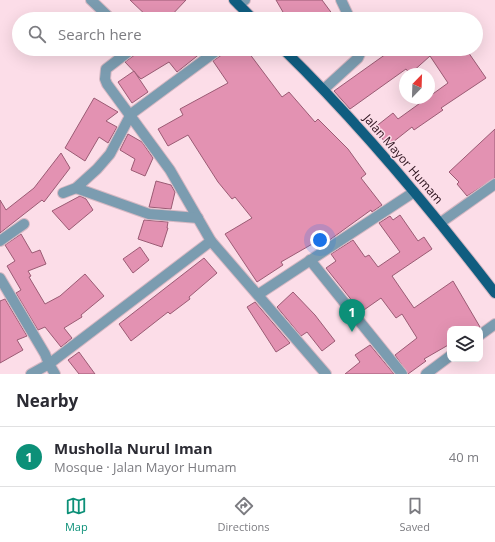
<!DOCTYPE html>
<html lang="en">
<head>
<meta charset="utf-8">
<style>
	:root { --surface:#fff; --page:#f7f7f7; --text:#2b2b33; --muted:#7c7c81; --line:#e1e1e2; --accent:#0c9078 }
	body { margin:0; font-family:"Open Sans",sans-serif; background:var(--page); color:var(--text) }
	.controls { position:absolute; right:12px; bottom:12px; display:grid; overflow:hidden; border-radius:8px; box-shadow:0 4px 16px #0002 }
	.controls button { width:36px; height:36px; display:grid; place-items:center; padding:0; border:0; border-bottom:1px solid var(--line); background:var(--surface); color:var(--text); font:20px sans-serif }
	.compass { position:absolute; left:399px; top:68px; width:36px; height:36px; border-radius:50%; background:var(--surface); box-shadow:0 4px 16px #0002; rotate:23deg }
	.you { position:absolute; left:320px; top:240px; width:14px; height:14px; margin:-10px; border:3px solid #fff; border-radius:50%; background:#1a73e8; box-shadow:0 0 0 6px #1a73e833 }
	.badge { display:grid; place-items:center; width:26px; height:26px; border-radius:50%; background:var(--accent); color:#fff; font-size:13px; font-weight:700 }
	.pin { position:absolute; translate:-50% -33px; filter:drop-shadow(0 1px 2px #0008) }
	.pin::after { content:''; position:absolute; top:21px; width:14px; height:12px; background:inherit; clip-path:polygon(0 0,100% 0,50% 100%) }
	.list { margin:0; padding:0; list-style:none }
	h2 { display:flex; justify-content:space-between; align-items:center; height:52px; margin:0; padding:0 16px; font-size:17px }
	h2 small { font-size:13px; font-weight:400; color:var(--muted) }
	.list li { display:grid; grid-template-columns:26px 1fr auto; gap:12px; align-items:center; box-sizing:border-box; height:60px; padding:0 16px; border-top:1px solid var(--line) }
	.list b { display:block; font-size:15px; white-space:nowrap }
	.list p { margin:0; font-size:13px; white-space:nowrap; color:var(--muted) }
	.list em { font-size:13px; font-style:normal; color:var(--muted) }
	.icon { flex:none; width:22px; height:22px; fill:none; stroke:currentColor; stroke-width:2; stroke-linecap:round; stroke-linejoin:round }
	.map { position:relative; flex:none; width:495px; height:374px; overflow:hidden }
	.search { position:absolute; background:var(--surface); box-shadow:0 4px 16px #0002; left:12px; right:12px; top:12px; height:44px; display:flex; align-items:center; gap:10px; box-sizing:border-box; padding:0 14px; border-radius:22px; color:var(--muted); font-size:15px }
	.sheet { height:112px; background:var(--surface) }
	nav { display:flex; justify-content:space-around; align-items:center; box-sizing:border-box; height:56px; border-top:1px solid var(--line); background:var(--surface); font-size:11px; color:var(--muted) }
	nav a { display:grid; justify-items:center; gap:2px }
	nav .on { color:var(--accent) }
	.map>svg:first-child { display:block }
</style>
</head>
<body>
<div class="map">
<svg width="495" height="374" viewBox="0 0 495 374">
	<rect width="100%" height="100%" fill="#fcdde8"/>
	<!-- building -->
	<g fill="#e392b2" stroke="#9b5b74">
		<path d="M130,0H186L168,19H150Z"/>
		<path d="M276,0H322L336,19H287Z"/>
		<path d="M138,49H206L177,72L169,62L141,79L125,62L136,54Z"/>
		<path d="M225,49H246L282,97L289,92L315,122L318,119L348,149L366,174L361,178L382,205L372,212L371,210L324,244L321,239L281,262L283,265L257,282L225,234L252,218L235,197L232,199L218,182L188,135L168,146L158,129L183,115L180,109L228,83L213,61L223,54Z"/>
		<path d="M393,49H466L486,78L441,108L443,110L414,130L412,127L388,146L374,128L393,113L398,119L448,83L430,56L410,74L406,69L350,109L334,91Z"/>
		<path d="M134,71L148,92L132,103L118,82Z"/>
		<path d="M94,98L118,112L106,121L117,127L108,143L99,137L85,161L65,148Z"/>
		<path d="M495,129V178L467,196L457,184L459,182L449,172Z"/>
		<path d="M128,134L142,142L153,158L145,176L131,170L135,159L120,150Z"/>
		<path d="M61,153L70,168L44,202L42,200L0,233V200L6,210L34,188Z"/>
		<path d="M156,181L171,185L175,192L171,209L149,207Z"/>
		<path d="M80,196L86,199L93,210L69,230L52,211Z"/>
		<path d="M400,215L418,241L424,237L432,249L392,276L414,308L453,281L480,327L477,329H450V344L424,359L426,361L408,374L395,355L417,338L402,314L396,318L381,298L361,312L326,268L336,261L331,254L353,240L365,257L369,255L378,267L400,252L379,223L390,216L393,220Z"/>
		<path d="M144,220L168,222L167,228H168L162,247L138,239Z"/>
		<path d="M21,234L32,253L40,250L46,264L28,271L31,276L29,277L45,304L60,296L85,274L104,296L81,315L82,317L64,328L72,338L61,347L45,327L38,330L16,293L21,290L7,266L15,261L5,245Z"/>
		<path d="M140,247L149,260L133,273L123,259Z"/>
		<path d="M204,258L217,273L189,297L190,299L170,314L168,312L131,341L119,324Z"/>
		<path d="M293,292L315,315L335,341L322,351L307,332L301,336L277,307Z"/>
		<path d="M5,299L27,336L17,340L23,350L0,363V301Z"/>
		<path d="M255,302L290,343L276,352L247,307Z"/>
		<path d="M370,345L394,374H345L360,362L355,355Z"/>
		<path d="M79,352L95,374H79L68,360Z"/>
	</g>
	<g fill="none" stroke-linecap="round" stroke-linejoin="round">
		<!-- minor casing -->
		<g stroke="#d6b8c3" stroke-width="12">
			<g id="minor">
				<path d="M91,0L111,19"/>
				<path d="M341,0L350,19"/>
				<path d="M239,5L245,0"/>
				<path d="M132,49L106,69L105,79L107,84L170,170L211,241L326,374"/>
				<path d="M324,89L358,58L362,49"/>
				<path d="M76,188L149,214L198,218"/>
				<path d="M63,193L76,188L97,169L110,154L131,114L219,49"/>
				<path d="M440,223L495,184"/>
				<path d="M0,241L24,224"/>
				<path d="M310,260L402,374"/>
				<path d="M0,278L45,354L49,364L55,374"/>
				<path d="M259,294L414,192"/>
				<path d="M480,335L495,324"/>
				<path d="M31,374L49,364L211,241"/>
				<path d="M426,374L450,356"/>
			</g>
		</g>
		<!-- major casing -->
		<g stroke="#d6b8c3" stroke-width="12">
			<g id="major">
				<path d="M234,0L253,19"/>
				<path d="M283,49C360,124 429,207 495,293"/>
			</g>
		</g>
		<!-- minor -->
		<use href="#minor" stroke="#7b9cb0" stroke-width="10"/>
		<!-- major -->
		<use href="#major" stroke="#105d80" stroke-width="10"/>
	</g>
	<g text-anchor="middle" stroke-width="3" stroke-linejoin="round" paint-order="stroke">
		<!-- street labels -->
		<g font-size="12" fill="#2b111c" stroke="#fcdde8">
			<text transform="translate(403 159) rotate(49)" y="4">Jalan Mayor Humam</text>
		</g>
	</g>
</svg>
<div class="controls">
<button><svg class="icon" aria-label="layers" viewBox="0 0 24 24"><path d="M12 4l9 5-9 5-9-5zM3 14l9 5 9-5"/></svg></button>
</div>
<svg class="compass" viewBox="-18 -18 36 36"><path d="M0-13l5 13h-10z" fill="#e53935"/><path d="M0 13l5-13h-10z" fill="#7c7c81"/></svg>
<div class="you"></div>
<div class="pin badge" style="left:352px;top:332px">1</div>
<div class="search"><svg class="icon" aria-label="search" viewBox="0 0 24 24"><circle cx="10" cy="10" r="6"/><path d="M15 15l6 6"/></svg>Search here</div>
</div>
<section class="sheet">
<h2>Nearby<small></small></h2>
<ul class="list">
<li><span class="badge">1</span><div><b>Musholla Nurul Iman</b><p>Mosque · Jalan Mayor Humam</p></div><em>40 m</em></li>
</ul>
</section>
<nav>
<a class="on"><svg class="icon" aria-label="map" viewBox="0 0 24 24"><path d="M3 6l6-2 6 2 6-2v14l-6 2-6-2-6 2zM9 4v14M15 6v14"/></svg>Map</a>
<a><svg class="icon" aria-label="directions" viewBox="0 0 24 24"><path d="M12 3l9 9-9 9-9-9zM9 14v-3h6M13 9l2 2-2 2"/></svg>Directions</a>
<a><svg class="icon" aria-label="saved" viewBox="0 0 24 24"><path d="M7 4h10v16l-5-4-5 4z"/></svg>Saved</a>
</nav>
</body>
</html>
